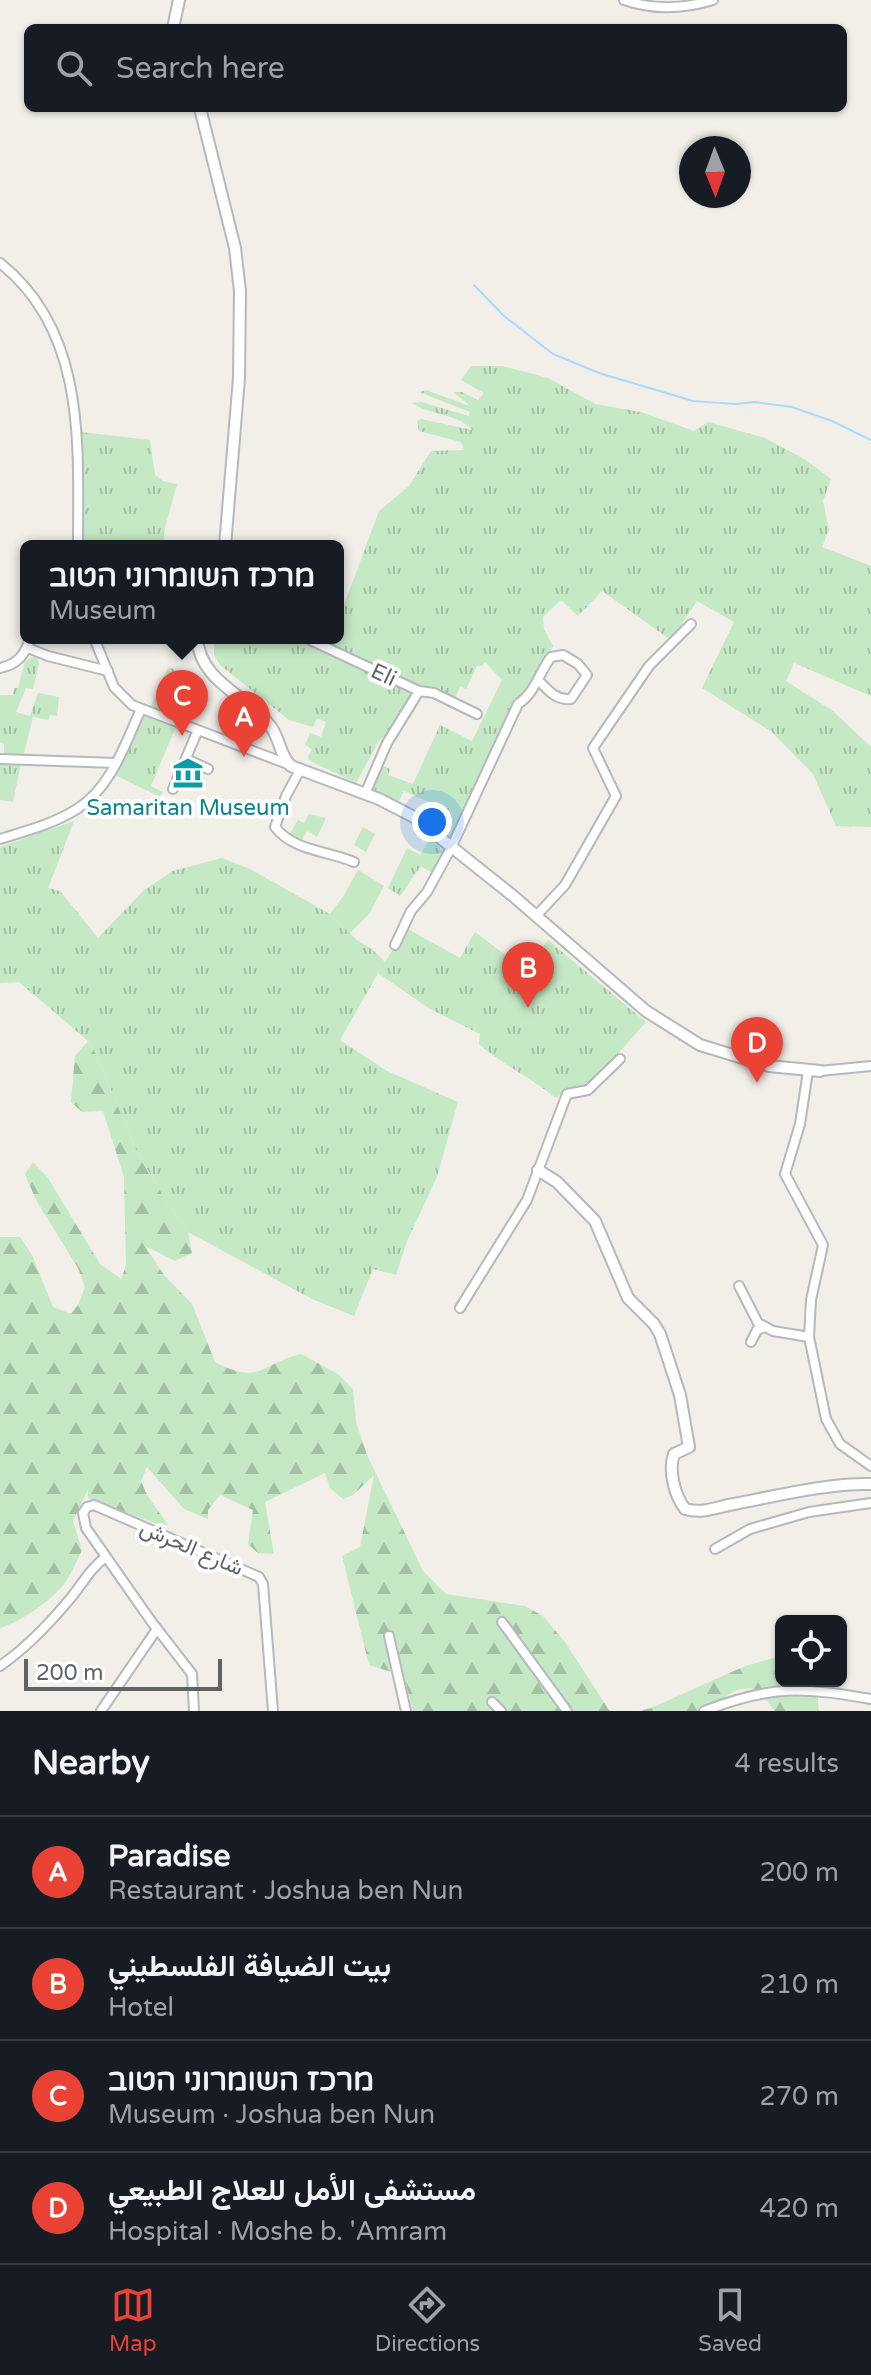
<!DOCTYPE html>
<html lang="en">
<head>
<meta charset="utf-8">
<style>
	:root { --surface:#171b24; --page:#242831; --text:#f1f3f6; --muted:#9ea1a6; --line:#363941; --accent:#ea4335 }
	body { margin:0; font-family:"Varela Round",Vazirmatn,"Noto Sans Hebrew",sans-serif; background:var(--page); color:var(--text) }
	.controls { position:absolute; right:24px; bottom:24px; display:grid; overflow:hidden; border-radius:12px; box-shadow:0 2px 6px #0004 }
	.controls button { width:72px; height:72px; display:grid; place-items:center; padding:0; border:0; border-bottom:2px solid var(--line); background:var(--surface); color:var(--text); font:40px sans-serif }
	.compass { position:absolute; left:679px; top:136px; width:72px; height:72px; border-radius:50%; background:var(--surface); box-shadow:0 2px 6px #0004; rotate:179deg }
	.scale { position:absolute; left:24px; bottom:20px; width:198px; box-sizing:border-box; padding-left:8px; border:4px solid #5f6368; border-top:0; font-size:22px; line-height:28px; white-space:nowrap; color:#5f6368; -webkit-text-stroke:6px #fff; paint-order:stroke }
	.you { position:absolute; left:432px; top:822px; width:28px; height:28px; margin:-20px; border:6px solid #fff; border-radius:50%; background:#1a73e8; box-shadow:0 0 0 12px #1a73e833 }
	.badge { display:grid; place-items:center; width:52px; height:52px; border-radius:50%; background:var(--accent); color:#fff; font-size:26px; font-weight:700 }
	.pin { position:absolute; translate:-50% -66px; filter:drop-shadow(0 2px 4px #0008) }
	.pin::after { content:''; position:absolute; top:42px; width:28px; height:24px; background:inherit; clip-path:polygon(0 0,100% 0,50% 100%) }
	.popup { position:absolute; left:20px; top:540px; width:324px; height:104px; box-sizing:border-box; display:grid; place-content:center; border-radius:12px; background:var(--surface); filter:drop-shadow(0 2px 6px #0005); font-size:26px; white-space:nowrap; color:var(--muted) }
	.popup b { font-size:30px; color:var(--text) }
	.popup::after { content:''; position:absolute; left:50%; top:100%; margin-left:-16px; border:16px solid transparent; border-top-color:var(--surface) }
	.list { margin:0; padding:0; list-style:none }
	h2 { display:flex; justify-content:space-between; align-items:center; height:104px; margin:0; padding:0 32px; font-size:34px }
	h2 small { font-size:26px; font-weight:400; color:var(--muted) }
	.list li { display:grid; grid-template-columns:52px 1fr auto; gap:24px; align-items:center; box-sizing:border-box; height:112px; padding:0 32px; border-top:2px solid var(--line) }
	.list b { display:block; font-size:30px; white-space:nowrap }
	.list p { margin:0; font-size:26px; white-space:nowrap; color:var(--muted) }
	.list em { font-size:26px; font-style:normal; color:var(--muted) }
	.icon { flex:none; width:44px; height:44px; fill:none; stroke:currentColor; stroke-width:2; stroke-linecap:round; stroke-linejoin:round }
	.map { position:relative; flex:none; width:871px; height:1711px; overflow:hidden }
	.search { position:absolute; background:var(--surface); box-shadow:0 2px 6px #0004; left:24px; right:24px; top:24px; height:88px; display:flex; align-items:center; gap:20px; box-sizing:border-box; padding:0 28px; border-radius:12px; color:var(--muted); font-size:30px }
	.sheet { height:552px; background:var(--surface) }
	nav { display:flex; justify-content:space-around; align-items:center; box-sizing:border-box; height:112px; border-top:2px solid var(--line); background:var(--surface); font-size:22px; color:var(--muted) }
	nav a { display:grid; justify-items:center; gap:4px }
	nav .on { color:var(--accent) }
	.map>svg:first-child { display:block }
</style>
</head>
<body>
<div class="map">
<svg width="871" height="1711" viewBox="0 0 871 1711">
	<defs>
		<pattern id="grass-tufts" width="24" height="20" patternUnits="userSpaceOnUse" patternTransform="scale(2)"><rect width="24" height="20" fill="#c5e8c5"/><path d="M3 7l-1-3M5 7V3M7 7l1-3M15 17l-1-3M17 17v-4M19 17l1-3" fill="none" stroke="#a3c0a4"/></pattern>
		<pattern id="forest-firs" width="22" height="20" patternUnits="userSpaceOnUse" patternTransform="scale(2)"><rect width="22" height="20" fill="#c5e8c5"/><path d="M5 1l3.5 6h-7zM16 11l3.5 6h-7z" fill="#a3c0a4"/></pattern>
	</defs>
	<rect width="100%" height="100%" fill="#f1efe8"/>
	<!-- grass -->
	<g fill="url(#grass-tufts)">
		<path d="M471,366H502L548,378L595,404L641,412L694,431L708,422L765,438L806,460L831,479L823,501L829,530L822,547L871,566V696L794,663L786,681L833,711L871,747V827L836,826L813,774L772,732L702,688L734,622L697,601L671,640L602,591L578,616L561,600L543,617L544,629L553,646L529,691L514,699L455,834L451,837L444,836L432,828L442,808L404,791L396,806L369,792L382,765L390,769L388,775L413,784L440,725L472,741L502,680L485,662L482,666H477L466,689L460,686L455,699L419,684L418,687L332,647L330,642L331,638H338V621L379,511L409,486L431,451L464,450L461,442L419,431L417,421L421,419L473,430C454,412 434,417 412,403L421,402L469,416L470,412L419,392L426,390L470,406L453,392H462L478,400L484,393L461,380Z"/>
		<path d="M81,432L150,440L155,475L163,481L177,484L165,528L163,546H80Z"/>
		<path d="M209,638H299L413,692L389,735L380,739L356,783L310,761L308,756L312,749L305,745L310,733L321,737L326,722L317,718L313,727L289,720L220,665L214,655V643L207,641Z"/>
		<path d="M32,657L38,658L39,664L33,689L26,688L16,712L30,716L38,693L59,697L57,716L50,715L48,720L33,717L23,757L4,755V744L0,743V695H13L14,688H18L25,661Z"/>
		<path d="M168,667L180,672L168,716L150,708Z"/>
		<path d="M143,715L175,729L151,786L163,792L160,797L113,774Z"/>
		<path d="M0,763H21L13,802L0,800Z"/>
		<path d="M74,821L48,888L60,891L98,938L144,890L173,871L222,858L250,869L330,914L357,940L373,950L385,962L406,928L460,958L475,932L525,970L548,940L646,1022L587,1089L565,1092L556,1098C531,1078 503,1065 479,1044L480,1034L430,1009L378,973L340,1040L387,1071L458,1102L437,1177L407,1241L396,1275L373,1269L354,1316L312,1299L188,1232L168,1204L136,1150L96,1054L88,1041L19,982L0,983V847Z"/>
		<path d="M430,839C447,852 445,857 434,874L421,866L400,896L388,888L407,848L420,855Z"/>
	</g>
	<!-- forest -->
	<g fill="url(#forest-firs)">
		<path d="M88,1041L96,1054L136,1150L168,1204L188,1232L192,1253L175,1261L145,1246L164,1275L192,1304L215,1362C261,1386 259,1364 301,1354L338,1374L353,1389L356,1422L367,1455L423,1571L446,1594L525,1606L543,1616L565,1642L609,1710L612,1711H413L404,1676L369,1665L342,1556L360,1547L374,1475L353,1495L343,1499L330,1488L325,1473L265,1502L274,1554L258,1553L248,1544L253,1510L220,1495L208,1510V1519L184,1509L147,1467L141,1481L147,1495L168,1525L154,1523L88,1498V1489L73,1521L82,1550C77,1561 71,1574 64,1584C49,1602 22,1621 0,1628V1237H20L32,1255L53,1307L71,1314L78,1305L85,1287L78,1268L36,1200L25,1174L33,1162L48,1178L100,1264L121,1279L126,1265L124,1177L103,1111L82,1112L71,1102L75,1056Z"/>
		<path d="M781,1656V1681H816L819,1711H774L760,1690C736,1685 727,1694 711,1711H638L651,1708L745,1666Z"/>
	</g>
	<!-- garden -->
	<g fill="#c5e8c5">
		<path d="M309,814L326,818L317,837L307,831L300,842L289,835L298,820L304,823Z"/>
		<path d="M363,827L375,834L366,852L354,845Z"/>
		<path d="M358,870L384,886L369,914L350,933L330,914L344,895Z"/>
	</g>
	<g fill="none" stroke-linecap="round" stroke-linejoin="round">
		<!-- stream -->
		<path stroke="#aadaff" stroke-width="2" d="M474,285L504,316L553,354L599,373L693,401L735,404L755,402L792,407L832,421L871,440"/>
		<!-- minor casing -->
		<g stroke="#b5b8bc" stroke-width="12">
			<g id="minor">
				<path d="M624,0C653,10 684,9 713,0"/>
				<path d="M0,263C87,332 78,446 78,546"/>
				<path d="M94,638L114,687L132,705L290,765"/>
				<path d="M306,638L419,691"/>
				<path d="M28,648L48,656L108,671"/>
				<path d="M0,668C18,664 25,655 30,638"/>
				<path d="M0,759L116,763"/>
				<path d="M186,759L208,769"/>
				<path d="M300,770L286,796L275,827C293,851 329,851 354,862"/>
				<path d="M173,789L197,732"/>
				<path d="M365,794L387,743L419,691L434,693L477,714"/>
				<path d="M0,839C26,831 53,824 77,809C111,788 125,744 141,709"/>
				<path d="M536,916L565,885L616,796L593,748L649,666L691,624"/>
				<path d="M395,945L411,911L427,892L451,848L518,704C535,693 539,673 551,657L563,655L578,664L587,675L571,699C556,701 547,689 538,680"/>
				<path d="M808,1071L800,1124L785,1174L823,1245L811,1300L809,1337L826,1419L840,1444L871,1466"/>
				<path d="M820,1071L871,1066"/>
				<path d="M739,1286L758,1323L773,1331L809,1337"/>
				<path d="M460,1308L527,1200L567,1094L588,1090L620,1059"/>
				<path d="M751,1342L757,1330L765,1327"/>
				<path d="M715,1549L750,1529L809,1512L871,1503"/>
				<path d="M502,1622L567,1711"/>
				<path d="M389,1636L406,1711"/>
				<path d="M0,1666C26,1648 49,1624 69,1600C82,1585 90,1568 106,1557"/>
				<path d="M492,1702L501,1711"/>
				<path d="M101,1711L157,1629"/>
				<path d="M194,1711L192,1674L151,1621L86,1528L83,1513L87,1507L94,1505L259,1577L263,1584L273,1711"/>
				<path d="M704,1711C772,1685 801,1687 871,1699"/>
			</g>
		</g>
		<!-- tertiary casing -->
		<g stroke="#b5b8bc" stroke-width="14">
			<g id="tertiary">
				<path d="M173,28L179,0"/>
				<path d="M200,108L235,248L240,291L239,378L225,546"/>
				<path d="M197,638C200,683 248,695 271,727C280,739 280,756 291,766L379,799L414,817L512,895L646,1011L700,1045L769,1066L820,1071"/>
				<path d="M538,1170L557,1182L595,1221L628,1298L654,1324L660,1334L680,1395L689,1447L674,1454C668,1471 675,1496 685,1509C705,1514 716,1507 734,1504C776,1496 828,1483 871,1484"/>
			</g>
		</g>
		<!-- minor -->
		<use href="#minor" stroke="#fff" stroke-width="8"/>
		<!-- tertiary -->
		<use href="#tertiary" stroke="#fff" stroke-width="10"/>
	</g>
	<!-- icons -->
	<defs>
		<g id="museum-bare" transform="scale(2.4)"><path d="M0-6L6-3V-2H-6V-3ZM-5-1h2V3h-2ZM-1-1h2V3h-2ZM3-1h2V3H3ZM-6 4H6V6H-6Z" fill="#0f9aa8" stroke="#fff" stroke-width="2.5" paint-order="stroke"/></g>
	</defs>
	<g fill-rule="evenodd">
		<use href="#museum-bare" x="188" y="773"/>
	</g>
	<g text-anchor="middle" stroke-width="8" stroke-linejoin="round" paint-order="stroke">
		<!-- street labels -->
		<g font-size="22" fill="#5f6368" stroke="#fff">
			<text transform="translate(384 674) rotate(25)" y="8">Eli</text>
			<text transform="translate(192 1547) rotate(23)" y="8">شارع الحرش</text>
		</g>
		<!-- culture labels -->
		<g font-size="22" fill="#0d838f" stroke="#fff">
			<text x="188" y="815">Samaritan Museum</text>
		</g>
	</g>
</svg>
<div class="controls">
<button><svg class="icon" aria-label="locate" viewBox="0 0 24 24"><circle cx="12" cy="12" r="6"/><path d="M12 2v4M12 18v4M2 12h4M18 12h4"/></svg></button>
</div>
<svg class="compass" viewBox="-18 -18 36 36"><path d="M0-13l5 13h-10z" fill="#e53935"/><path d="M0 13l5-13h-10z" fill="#9ea1a6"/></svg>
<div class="scale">200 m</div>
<div class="you"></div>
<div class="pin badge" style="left:244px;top:757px">A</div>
<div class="pin badge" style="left:528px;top:1008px">B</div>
<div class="pin badge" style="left:182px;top:736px">C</div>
<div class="popup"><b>מרכז השומרוני הטוב</b>Museum</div>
<div class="pin badge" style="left:757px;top:1083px">D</div>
<div class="search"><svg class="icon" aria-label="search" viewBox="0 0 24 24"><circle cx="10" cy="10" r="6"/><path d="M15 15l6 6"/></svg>Search here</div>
</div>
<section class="sheet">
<h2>Nearby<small>4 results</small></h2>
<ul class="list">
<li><span class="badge">A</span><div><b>Paradise</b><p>Restaurant · Joshua ben Nun</p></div><em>200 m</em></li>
<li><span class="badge">B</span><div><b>بيت الضيافة الفلسطيني</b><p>Hotel</p></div><em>210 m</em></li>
<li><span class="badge">C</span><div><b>מרכז השומרוני הטוב</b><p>Museum · Joshua ben Nun</p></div><em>270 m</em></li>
<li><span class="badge">D</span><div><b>مستشفى الأمل للعلاج الطبيعي</b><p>Hospital · Moshe b. 'Amram</p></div><em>420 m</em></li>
</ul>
</section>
<nav>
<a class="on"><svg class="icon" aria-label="map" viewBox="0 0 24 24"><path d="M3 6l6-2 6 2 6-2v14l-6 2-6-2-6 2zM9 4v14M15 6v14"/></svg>Map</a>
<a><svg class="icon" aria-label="directions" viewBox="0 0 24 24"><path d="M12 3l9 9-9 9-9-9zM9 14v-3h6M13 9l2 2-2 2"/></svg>Directions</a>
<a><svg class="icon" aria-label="saved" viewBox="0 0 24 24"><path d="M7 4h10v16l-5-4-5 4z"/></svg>Saved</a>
</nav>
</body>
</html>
